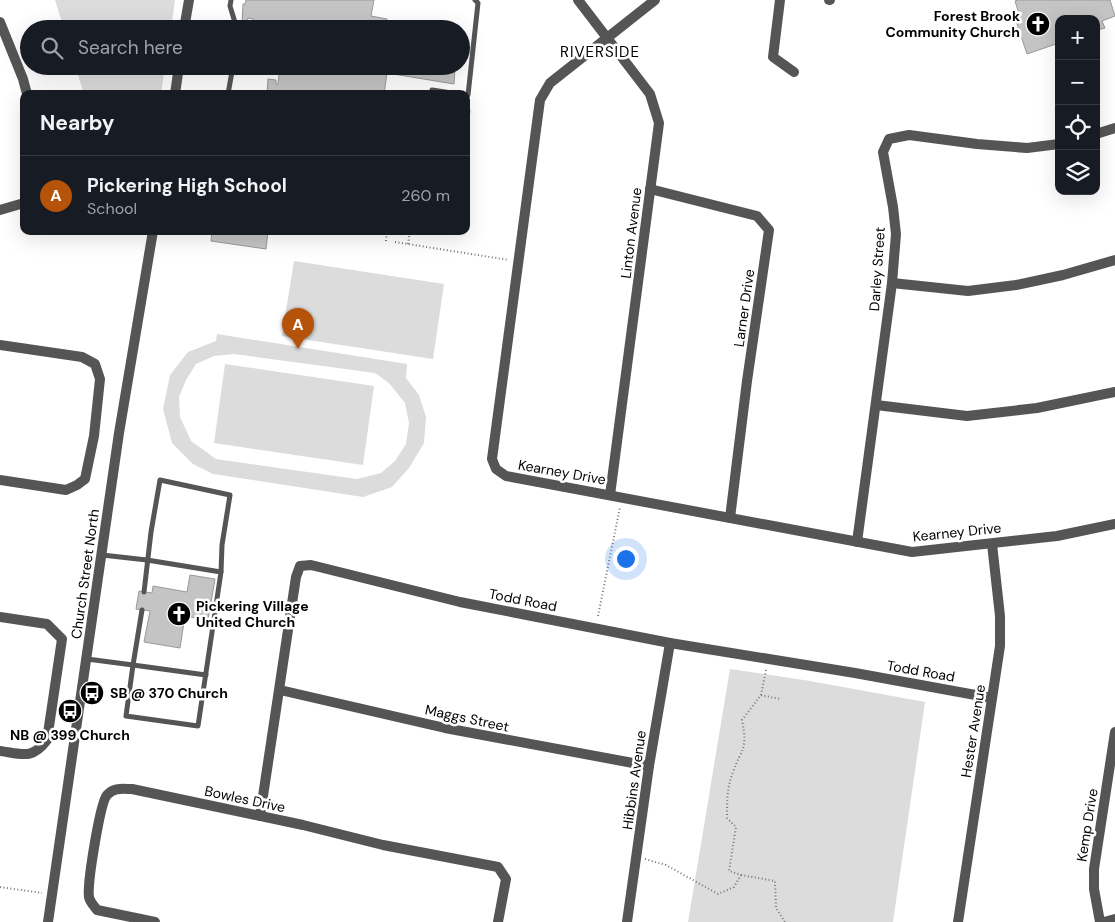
<!DOCTYPE html>
<html lang="en">
<head>
<meta charset="utf-8">
<style>
	:root { --surface:#171b24; --page:#242831; --text:#f1f3f6; --muted:#9ea1a6; --line:#363941; --accent:#b45309 }
	body { margin:0; font-family:"DM Sans",sans-serif; background:var(--page); color:var(--text) }
	.controls { position:absolute; right:15px; top:15px; display:grid; overflow:hidden; border-radius:10px; box-shadow:0 5px 20px #0002 }
	.controls button { width:45px; height:45px; display:grid; place-items:center; padding:0; border:0; border-bottom:1px solid var(--line); background:var(--surface); color:var(--text); font:25px sans-serif }
	.you { position:absolute; left:625px; top:558px; width:18px; height:18px; margin:-12px; border:4px solid #fff; border-radius:50%; background:#1a73e8; box-shadow:0 0 0 8px #1a73e833 }
	.badge { display:grid; place-items:center; width:32px; height:32px; border-radius:50%; background:var(--accent); color:#fff; font-size:16px; font-weight:700 }
	.pin { position:absolute; translate:-50% -41px; filter:drop-shadow(0 1px 2px #0008) }
	.pin::after { content:''; position:absolute; top:26px; width:18px; height:15px; background:inherit; clip-path:polygon(0 0,100% 0,50% 100%) }
	.list { margin:0; padding:0; list-style:none }
	h2 { display:flex; justify-content:space-between; align-items:center; height:65px; margin:0; padding:0 20px; font-size:21px }
	h2 small { font-size:16px; font-weight:400; color:var(--muted) }
	.list li { display:grid; grid-template-columns:32px 1fr auto; gap:15px; align-items:center; box-sizing:border-box; height:80px; padding:0 20px; border-top:1px solid var(--line) }
	.list b { display:block; font-size:19px; white-space:nowrap }
	.list p { margin:0; font-size:16px; white-space:nowrap; color:var(--muted) }
	.list em { font-size:16px; font-style:normal; color:var(--muted) }
	.icon { flex:none; width:28px; height:28px; fill:none; stroke:currentColor; stroke-width:2; stroke-linecap:round; stroke-linejoin:round }
	.map { position:relative; flex:none; width:1115px; height:922px; overflow:hidden }
	.search { position:absolute; background:var(--surface); box-shadow:0 5px 20px #0002; left:20px; top:20px; width:450px; height:55px; display:flex; align-items:center; gap:12px; box-sizing:border-box; padding:0 18px; border-radius:28px; color:var(--muted); font-size:19px }
	.panel { position:absolute; background:var(--surface); box-shadow:0 5px 20px #0002; left:20px; top:90px; width:450px; height:145px; border-radius:10px }
	.map>svg:first-child { display:block }
</style>
</head>
<body>
<div class="map">
<svg width="1115" height="922" viewBox="0 0 1115 922">
	<rect width="100%" height="100%" fill="#fff"/>
	<!-- green -->
	<g fill="#dcdcdc" fill-rule="evenodd">
		<path d="M55,0H175L171,29H64Z"/>
		<path d="M75,66H165L161,94H84Z"/>
		<path d="M294,261L444,284L433,359L282,336Z"/>
		<path d="M217,334L407,364L406,378L419,395L426,417L424,443L409,468L392,487L363,497L213,474L193,464L172,443L163,409L170,375L188,352L216,341ZM234,354L375,373L389,383L405,403L409,423L406,444L395,461L381,473L357,479L216,459L191,441L180,417L179,397L186,380L196,364L214,356Z"/>
		<path d="M225,364L374,386L363,465L214,443Z"/>
		<path d="M730,669L810,681L925,702L893,922H688Z"/>
	</g>
	<!-- building -->
	<g fill="#c4c4c4" stroke="#999">
		<path d="M246,0H374L371,16L387,19L385,29H251L253,19L248,18L247,25L242,24L243,4H245Z"/>
		<path d="M1018,0H1110L1115,16L1102,21L1105,28L1098,30L1096,28V19H1059V43L1027,54L1015,18L1020,17L1015,1Z"/>
		<path d="M280,66H443L455,68L454,84L387,73L384,94H267L268,79L276,80V84H278Z"/>
		<path d="M466,110H470L467,142H466Z"/>
		<path d="M212,231H268L266,249L211,241Z"/>
		<path d="M190,575L215,579L208,620L185,616L180,648L144,642L150,611L136,609L139,591L152,593L153,586L187,592Z"/>
	</g>
	<g fill="none" stroke-linecap="round" stroke-linejoin="round">
		<!-- path -->
		<g stroke="#777" stroke-width="2" stroke-dasharray="1 2.5" stroke-linecap="butt">
			<path d="M386,241L387,231"/>
			<path d="M395,242L509,260"/>
			<path d="M408,244L410,231"/>
			<path d="M598,616L620,507"/>
			<path d="M761,695L780,699"/>
			<path d="M645,859L666,865L718,894L734,887L741,875L729,871L736,827L727,818C727,802 727,787 733,772C742,747 748,750 742,720L761,695L766,670"/>
			<path d="M741,875L775,881L776,908L785,922"/>
			<path d="M0,887L42,893"/>
		</g>
		<!-- service -->
		<g stroke="#555" stroke-width="5">
			<path d="M231,0L230,6L237,29"/>
			<path d="M432,90L458,94"/>
			<path d="M228,94L233,66"/>
			<path d="M466,95H468L478,3L475,0"/>
			<path d="M144,592L151,532L160,480L230,495L222,545L221,572"/>
			<path d="M142,610L133,665L206,675"/>
			<path d="M87,659L133,665L126,716L198,726L221,572L147,560L102,555"/>
		</g>
		<!-- minor -->
		<g stroke="#555" stroke-width="10">
			<path d="M578,0L650,94L659,123L610,495"/>
			<path d="M655,0L550,83L540,100L492,459L496,469L506,476L912,552L1057,536L1115,524"/>
			<path d="M780,0L773,57L794,72"/>
			<path d="M829,0H830"/>
			<path d="M0,22L23,79L27,94"/>
			<path d="M1096,134L1115,128"/>
			<path d="M650,189L757,216L769,230L747,381L730,518"/>
			<path d="M0,210L24,203"/>
			<path d="M892,283L968,291L1016,285L1063,275L1115,260"/>
			<path d="M0,345L82,357L95,364L100,379L94,436L85,479L77,485L66,490L0,480"/>
			<path d="M876,405L967,416L1037,408L1115,392"/>
			<path d="M857,542L892,283L896,234L893,207L883,152L889,139L909,135L977,144L1027,148L1059,144"/>
			<path d="M0,617L47,624L62,639L47,740C32,760 22,754 0,751"/>
			<path d="M280,690L445,728L649,766"/>
			<path d="M260,816L296,577L300,566L311,565L460,602L670,643L855,673L992,698"/>
			<path d="M155,922L97,910C94,906 90,902 89,897C87,884 100,803 107,795C114,787 123,789 132,789L303,825L383,845L498,867L506,879L498,922"/>
			<path d="M627,922L649,766L670,643"/>
			<path d="M958,922L1000,646V616L992,544"/>
			<path d="M1100,922L1094,889V869L1115,732"/>
			<path d="M1104,922L1115,919"/>
		</g>
		<!-- tertiary -->
		<g stroke="#555" stroke-width="10">
			<path d="M184,29L189,0"/>
			<path d="M175,94L179,66"/>
			<path d="M48,922L119,433L153,231"/>
		</g>
	</g>
	<!-- icons -->
	<defs>
		<g id="church-disc" transform="scale(1.25)"><circle r="9.5" fill="#000" stroke="#fff"/><path d="M-1.2-6h2.4v3.5h3.3v2.4h-3.3V6h-2.4V-.1h-3.3v-2.4h3.3Z" fill="#fff"/></g>
		<g id="bus-disc" transform="scale(1.25)"><circle r="9.5" fill="#000" stroke="#fff"/><path d="M-5-6H5V4H4V6H2V4H-2V6H-4V4H-5ZM-3.5-4V0h7V-4ZM-3.5 1.2v1.5H-2V1.2ZM2 1.2v1.5H3.5V1.2Z" fill="#fff"/></g>
	</defs>
	<g fill-rule="evenodd">
		<use href="#church-disc" x="1038" y="24"/>
		<use href="#church-disc" x="179" y="614"/>
		<use href="#bus-disc" x="92" y="693"/>
		<use href="#bus-disc" x="70" y="711"/>
	</g>
	<g text-anchor="middle" stroke-width="5" stroke-linejoin="round" paint-order="stroke">
		<!-- poi labels -->
		<g font-size="14" font-weight="bold" fill="#000" stroke="#fff" text-anchor="start">
			<text x="1020" y="21" text-anchor="end">Forest Brook<tspan x="1020" dy="16">Community Church</tspan></text>
			<text x="196" y="611">Pickering Village<tspan x="196" dy="16">United Church</tspan></text>
			<text x="110" y="698">SB @ 370 Church</text>
			<text x="70" y="740" text-anchor="middle">NB @ 399 Church</text>
		</g>
		<!-- street labels -->
		<g font-size="14" fill="#000" stroke="#fff">
			<text transform="translate(631 233) rotate(-83)" y="5">Linton Avenue</text>
			<text transform="translate(877 269) rotate(-86)" y="5">Darley Street</text>
			<text transform="translate(744 308) rotate(-82)" y="5">Larner Drive</text>
			<text transform="translate(562 472) rotate(10)" y="5">Kearney Drive</text>
			<text transform="translate(957 532) rotate(-6)" y="5">Kearney Drive</text>
			<text transform="translate(85 574) rotate(-82)" y="5">Church Street North</text>
			<text transform="translate(523 600) rotate(11)" y="5">Todd Road</text>
			<text transform="translate(921 671) rotate(10)" y="5">Todd Road</text>
			<text transform="translate(467 718) rotate(12)" y="5">Maggs Street</text>
			<text transform="translate(973 731) rotate(-81)" y="5">Hester Avenue</text>
			<text transform="translate(634 780) rotate(-82)" y="5">Hibbins Avenue</text>
			<text transform="translate(245 799) rotate(12)" y="5">Bowles Drive</text>
			<text transform="translate(1087 825) rotate(-81)" y="5">Kemp Drive</text>
		</g>
		<!-- neighbourhood labels -->
		<g font-size="15" letter-spacing="1" fill="#000" stroke="#fff">
			<text x="600" y="57">RIVERSIDE</text>
		</g>
	</g>
</svg>
<div class="controls">
<button>+</button>
<button>−</button>
<button><svg class="icon" aria-label="locate" viewBox="0 0 24 24"><circle cx="12" cy="12" r="6"/><path d="M12 2v4M12 18v4M2 12h4M18 12h4"/></svg></button>
<button><svg class="icon" aria-label="layers" viewBox="0 0 24 24"><path d="M12 4l9 5-9 5-9-5zM3 14l9 5 9-5"/></svg></button>
</div>
<div class="you"></div>
<div class="pin badge" style="left:298px;top:349px">A</div>
<div class="search"><svg class="icon" aria-label="search" viewBox="0 0 24 24"><circle cx="10" cy="10" r="6"/><path d="M15 15l6 6"/></svg>Search here</div>
<section class="panel">
<h2>Nearby<small></small></h2>
<ul class="list">
<li><span class="badge">A</span><div><b>Pickering High School</b><p>School</p></div><em>260 m</em></li>
</ul>
</section>
</div>
</body>
</html>
